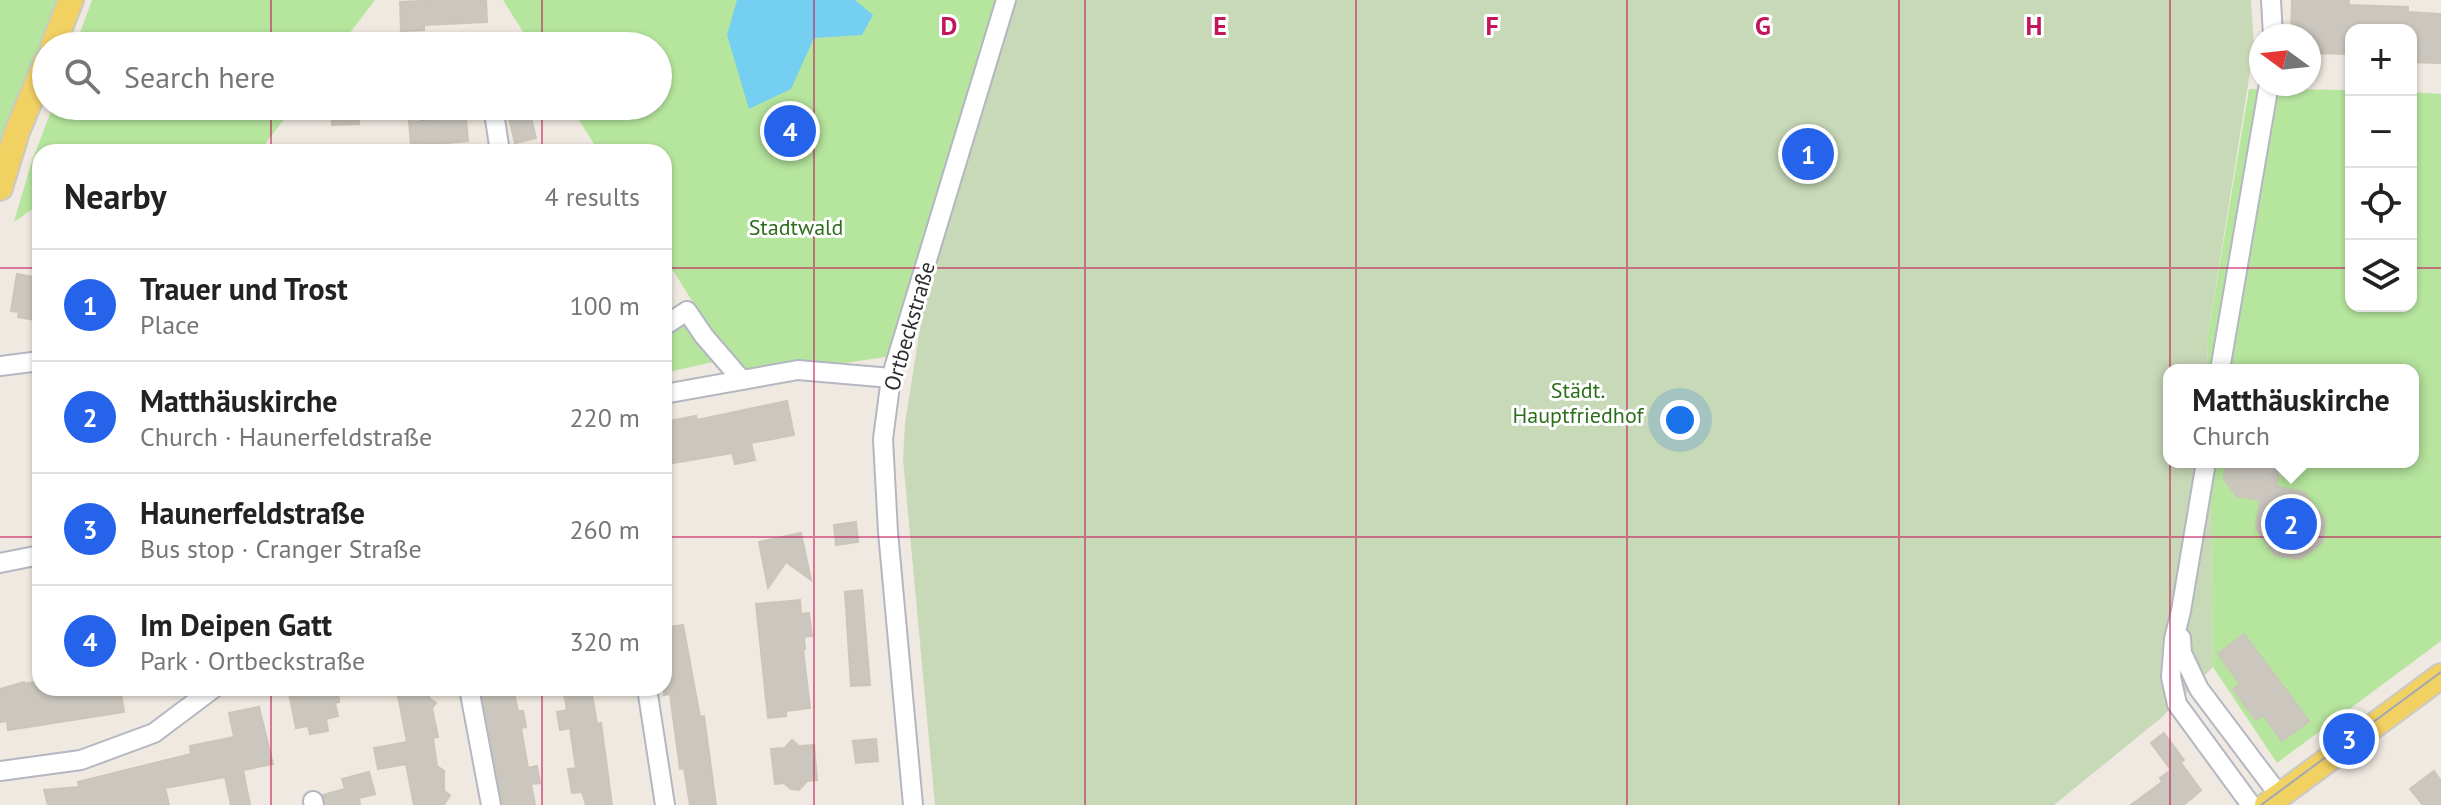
<!DOCTYPE html>
<html lang="en">
<head>
<meta charset="utf-8">
<style>
	:root { --surface:#fff; --page:#f6f6f6; --text:#222; --muted:#767676; --line:#e0e0e0; --accent:#2563eb }
	body { margin:0; font-family:"PT Sans",sans-serif; background:var(--page); color:var(--text) }
	.controls { position:absolute; right:24px; top:24px; display:grid; overflow:hidden; border-radius:16px; box-shadow:0 2px 6px #0004 }
	.controls button { width:72px; height:72px; display:grid; place-items:center; padding:0; border:0; border-bottom:2px solid var(--line); background:var(--surface); color:var(--text); font:40px sans-serif }
	.compass { position:absolute; left:2249px; top:24px; width:72px; height:72px; border-radius:50%; background:var(--surface); box-shadow:0 2px 6px #0004; rotate:285deg }
	.you { position:absolute; left:1680px; top:420px; width:28px; height:28px; margin:-20px; border:6px solid #fff; border-radius:50%; background:#1a73e8; box-shadow:0 0 0 12px #1a73e833 }
	.badge { display:grid; place-items:center; width:52px; height:52px; border-radius:50%; background:var(--accent); color:#fff; font-size:26px; font-weight:700 }
	.pin { position:absolute; translate:-50% -50%; border:4px solid #fff; box-shadow:0 2px 8px #0006 }
	.popup { position:absolute; left:2163px; top:364px; width:256px; height:104px; box-sizing:border-box; display:grid; place-content:center; border-radius:16px; background:var(--surface); filter:drop-shadow(0 2px 6px #0005); font-size:26px; white-space:nowrap; color:var(--muted) }
	.popup b { font-size:30px; color:var(--text) }
	.popup::after { content:''; position:absolute; left:50%; top:100%; margin-left:-16px; border:16px solid transparent; border-top-color:var(--surface) }
	.list { margin:0; padding:0; list-style:none }
	h2 { display:flex; justify-content:space-between; align-items:center; height:104px; margin:0; padding:0 32px; font-size:34px }
	h2 small { font-size:26px; font-weight:400; color:var(--muted) }
	.list li { display:grid; grid-template-columns:52px 1fr auto; gap:24px; align-items:center; box-sizing:border-box; height:112px; padding:0 32px; border-top:2px solid var(--line) }
	.list b { display:block; font-size:30px; white-space:nowrap }
	.list p { margin:0; font-size:26px; white-space:nowrap; color:var(--muted) }
	.list em { font-size:26px; font-style:normal; color:var(--muted) }
	.icon { flex:none; width:44px; height:44px; fill:none; stroke:currentColor; stroke-width:2; stroke-linecap:round; stroke-linejoin:round }
	.map { position:relative; flex:none; width:2441px; height:805px; overflow:hidden }
	.search { position:absolute; background:var(--surface); box-shadow:0 2px 6px #0004; left:32px; top:32px; width:640px; height:88px; display:flex; align-items:center; gap:20px; box-sizing:border-box; padding:0 28px; border-radius:44px; color:var(--muted); font-size:30px }
	.panel { position:absolute; background:var(--surface); box-shadow:0 2px 6px #0004; left:32px; top:144px; width:640px; height:552px; border-radius:24px }
	.map>svg:first-child { display:block }
</style>
</head>
<body>
<div class="map">
<svg width="2441" height="805" viewBox="0 0 2441 805">
	<rect width="100%" height="100%" fill="#efe9e1"/>
	<!-- green -->
	<g fill="#b6e59e">
		<path d="M0,0H62L0,172Z"/>
		<path d="M92,0H375L340,46H75Z"/>
		<path d="M503,0H999L891,356L741,379L664,256V152H599L570,106H658V46H532Z"/>
		<path d="M2249,89L2351,90V306H2411V92L2441,94V641L2277,763L2213,667L2210,462H2413V370H2208L2207,341Z"/>
		<path d="M53,106H294L260,151L256,152H40V204L14,222L31,164Z"/>
		<path d="M683,320L714,359L713,362L664,373V327Z"/>
	</g>
	<!-- cemetery -->
	<path fill="#c8d9b8" d="M1012,0H2251L2254,47L2207,341L2208,370H2169V462H2210L2213,667L2161,718L2054,805H935L903,459L905,423L923,310Z"/>
	<!-- water -->
	<path fill="#75cff0" d="M737,0H855L873,15L862,35L814,38L791,89L749,109L727,35Z"/>
	<!-- building -->
	<g fill="#cbc7bf" stroke="#cbc5ba" stroke-width="2">
		<path d="M443,0H486L487,22L424,25V30L401,31L400,2Z"/>
		<path d="M2292,0H2349V5L2408,7V12L2441,14V63L2411,62V30H2351V54L2309,53V36H2291Z"/>
		<path d="M332,106H359V124L332,125Z"/>
		<path d="M506,106H528L536,138L515,143Z"/>
		<path d="M466,117L468,141L411,146L409,121L423,122Z"/>
		<path d="M17,274L40,278V321L18,317L19,312L11,311Z"/>
		<path d="M787,401L794,435L751,443L755,460L735,464L732,453L673,463L671,454L664,455V422L696,416L697,420Z"/>
		<path d="M2226,462H2279L2277,487L2304,492L2325,520L2322,543L2300,559L2275,555L2256,528L2260,500L2237,496L2224,479Z"/>
		<path d="M856,522L858,542L836,545L834,525Z"/>
		<path d="M801,533L811,580L786,562L768,588L759,542Z"/>
		<path d="M862,590L870,685L851,686L845,592Z"/>
		<path d="M800,600L801,614L809,613L812,636L804,637L805,649H803L810,708L786,711V716L768,718L756,604Z"/>
		<path d="M683,625L700,717L704,716L716,805H690L684,768L680,769L670,694L664,695V628Z"/>
		<path d="M2244,634L2309,721L2282,741L2263,715L2256,720L2233,689L2240,684L2218,654Z"/>
		<path d="M40,681V688H120L124,712L8,730L7,721L0,722V689L24,682V684Z"/>
		<path d="M288,688H338L339,702L335,703L338,716L326,719L328,731L310,734L308,726L296,728Z"/>
		<path d="M481,688H513L518,711H523L526,727L521,728L528,768L537,766L540,783L531,784L535,805H503Z"/>
		<path d="M563,688H591L597,724L601,723L612,805H586L582,792L572,793L568,769L576,768L570,728L560,730L557,712L567,710Z"/>
		<path d="M428,690L429,698L436,703L432,708L438,737L433,738L437,766L444,771V791L450,795L444,805H414L406,764L378,769L374,748L407,742L398,696Z"/>
		<path d="M259,707L273,764L243,770L250,805H231L225,777L165,788L169,805H48L44,790L79,787L78,782L191,754L190,746L234,737L229,713Z"/>
		<path d="M2164,733L2184,760L2171,770L2151,743Z"/>
		<path d="M876,739L878,761L856,763L853,741Z"/>
		<path d="M792,740L799,746L814,745L817,780L807,781L799,790L791,789L784,783L775,784L771,749L785,748Z"/>
		<path d="M2181,763L2201,790L2192,798L2183,805H2131L2162,782L2160,778Z"/>
		<path d="M2434,771L2441,781V805H2423L2410,789Z"/>
		<path d="M369,772L375,794L359,798L360,805H326L323,795L345,789L342,779Z"/>
	</g>
	<g fill="none" stroke-linecap="round" stroke-linejoin="round">
		<!-- minor casing -->
		<g stroke="#b4b7c1" stroke-width="22">
			<g id="minor">
				<path d="M2271,0L2273,36"/>
				<path d="M422,106V110L461,106"/>
				<path d="M493,106L500,152"/>
				<path d="M664,326L687,311L704,336L741,379"/>
				<path d="M0,366L40,361"/>
				<path d="M2220,370L2269,84"/>
				<path d="M664,394L798,370L891,378"/>
				<path d="M2206,462L2181,611L2174,639L2171,677L2177,704L2251,805"/>
				<path d="M0,563L40,555"/>
				<path d="M2181,638L2182,653L2199,689L2279,795"/>
				<path d="M469,688L491,805"/>
				<path d="M647,688L665,805"/>
				<path d="M0,771L81,760L154,733L214,688"/>
				<path d="M313,801L314,805"/>
				<path d="M913,805L888,532L883,439L891,378L1006,0"/>
			</g>
		</g>
		<!-- major casing -->
		<g stroke="#c9c9c9" stroke-width="28">
			<g id="major">
				<path d="M53,46L71,0"/>
				<path d="M0,188L17,132L46,62"/>
				<path d="M2267,805L2441,676"/>
			</g>
		</g>
		<!-- minor -->
		<use href="#minor" stroke="#fff" stroke-width="18"/>
		<!-- major -->
		<use href="#major" stroke="#f2d163" stroke-width="24"/>
		<!-- tram -->
		<path stroke="#a3a6b8" stroke-width="2" d="M2261,805L2441,672"/>
	</g>
	<!-- grid -->
	<path fill="none" stroke="#c2185b" stroke-width="2" stroke-opacity="0.55" d="M271,0V46M542,0V46M814,0V805M1085,0V805M1356,0V805M1627,0V805M1899,0V805M2170,0V805M271,106V152M542,106V152M0,268H40M664,268H2351M2411,268H2441M0,537H40M664,537H2441M271,688V805M542,688V805"/>
	<g text-anchor="middle" stroke-width="6" stroke-linejoin="round" paint-order="stroke">
		<!-- park labels -->
		<g font-size="22" fill="#2c6e1b" stroke="#fff">
			<text x="796" y="235">Stadtwald</text>
			<text x="1578" y="398">Städt.<tspan x="1578" dy="25">Hauptfriedhof</tspan></text>
		</g>
		<!-- street labels -->
		<g font-size="22" fill="#2e2e2e" stroke="#fff">
			<text transform="translate(909 326) rotate(-74)" y="8">Ortbeckstraße</text>
		</g>
	</g>
	<g font-size="26" text-anchor="middle" font-weight="bold" fill="#c2185b" stroke="#fff" stroke-width="6" stroke-linejoin="round" paint-order="stroke">
		<text x="949" y="35">D</text>
		<text x="1220" y="35">E</text>
		<text x="1492" y="35">F</text>
		<text x="1763" y="35">G</text>
		<text x="2034" y="35">H</text>
	</g>
</svg>
<div class="controls">
<button>+</button>
<button>−</button>
<button><svg class="icon" aria-label="locate" viewBox="0 0 24 24"><circle cx="12" cy="12" r="6"/><path d="M12 2v4M12 18v4M2 12h4M18 12h4"/></svg></button>
<button><svg class="icon" aria-label="layers" viewBox="0 0 24 24"><path d="M12 4l9 5-9 5-9-5zM3 14l9 5 9-5"/></svg></button>
</div>
<svg class="compass" viewBox="-18 -18 36 36"><path d="M0-13l5 13h-10z" fill="#e53935"/><path d="M0 13l5-13h-10z" fill="#767676"/></svg>
<div class="you"></div>
<div class="pin badge" style="left:1808px;top:154px">1</div>
<div class="pin badge" style="left:2291px;top:524px">2</div>
<div class="popup"><b>Matthäuskirche</b>Church</div>
<div class="pin badge" style="left:2349px;top:739px">3</div>
<div class="pin badge" style="left:790px;top:131px">4</div>
<div class="search"><svg class="icon" aria-label="search" viewBox="0 0 24 24"><circle cx="10" cy="10" r="6"/><path d="M15 15l6 6"/></svg>Search here</div>
<section class="panel">
<h2>Nearby<small>4 results</small></h2>
<ul class="list">
<li><span class="badge">1</span><div><b>Trauer und Trost</b><p>Place</p></div><em>100 m</em></li>
<li><span class="badge">2</span><div><b>Matthäuskirche</b><p>Church · Haunerfeldstraße</p></div><em>220 m</em></li>
<li><span class="badge">3</span><div><b>Haunerfeldstraße</b><p>Bus stop · Cranger Straße</p></div><em>260 m</em></li>
<li><span class="badge">4</span><div><b>Im Deipen Gatt</b><p>Park · Ortbeckstraße</p></div><em>320 m</em></li>
</ul>
</section>
</div>
</body>
</html>
